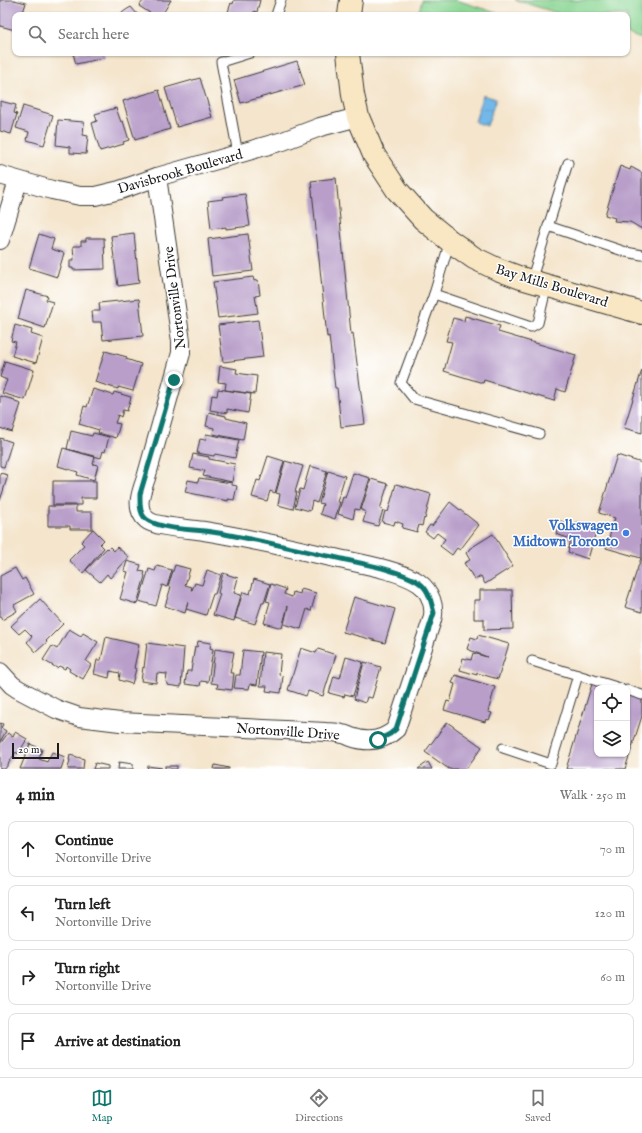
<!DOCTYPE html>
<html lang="en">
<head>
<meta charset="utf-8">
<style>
	:root { --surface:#fff; --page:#f2f2f2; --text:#222; --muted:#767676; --line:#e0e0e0; --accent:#0f766e }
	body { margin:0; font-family:"IM FELL English",serif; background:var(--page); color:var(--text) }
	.controls { position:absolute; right:12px; bottom:12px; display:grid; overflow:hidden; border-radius:8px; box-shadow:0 1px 3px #0004 }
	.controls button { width:36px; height:36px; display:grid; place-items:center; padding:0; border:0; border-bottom:1px solid var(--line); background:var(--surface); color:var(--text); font:20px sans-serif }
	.scale { position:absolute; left:12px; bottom:10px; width:47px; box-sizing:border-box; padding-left:4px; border:2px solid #1c1c1c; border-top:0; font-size:11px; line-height:14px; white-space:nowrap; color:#1c1c1c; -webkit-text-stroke:3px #fff; paint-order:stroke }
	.stop { position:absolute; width:12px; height:12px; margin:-9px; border:3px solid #0f766e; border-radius:50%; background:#fff }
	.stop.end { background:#0f766e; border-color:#fff; box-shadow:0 1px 4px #0008 }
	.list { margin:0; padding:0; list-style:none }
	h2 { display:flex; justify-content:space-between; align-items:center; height:52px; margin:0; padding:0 16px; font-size:17px }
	h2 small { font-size:13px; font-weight:400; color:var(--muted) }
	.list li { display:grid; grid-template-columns:26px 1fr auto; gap:12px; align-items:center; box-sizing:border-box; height:56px; margin:0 8px 8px; padding:0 8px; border:1px solid var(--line); border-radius:8px }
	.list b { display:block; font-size:15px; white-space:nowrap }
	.list p { margin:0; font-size:13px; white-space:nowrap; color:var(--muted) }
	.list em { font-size:13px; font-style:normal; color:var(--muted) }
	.icon { flex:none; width:22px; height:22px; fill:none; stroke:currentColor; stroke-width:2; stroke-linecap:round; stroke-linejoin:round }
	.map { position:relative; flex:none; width:642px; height:769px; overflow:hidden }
	.search { position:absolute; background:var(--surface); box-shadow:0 1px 3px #0004; left:12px; right:12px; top:12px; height:44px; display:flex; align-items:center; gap:10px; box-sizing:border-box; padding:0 14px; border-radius:8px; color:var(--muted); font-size:15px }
	.sheet { height:308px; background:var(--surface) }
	nav { display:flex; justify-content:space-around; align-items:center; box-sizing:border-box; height:56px; border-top:1px solid var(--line); background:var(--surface); font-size:11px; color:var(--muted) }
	nav a { display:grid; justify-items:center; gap:2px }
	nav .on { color:var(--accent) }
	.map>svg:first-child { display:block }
</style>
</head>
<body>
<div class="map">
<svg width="642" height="769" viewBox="0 0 642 769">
	<defs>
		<pattern id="water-ripples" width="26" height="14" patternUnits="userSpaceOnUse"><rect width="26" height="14" fill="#72b8e9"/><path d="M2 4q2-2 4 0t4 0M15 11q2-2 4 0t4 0" fill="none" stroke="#5d95bc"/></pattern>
	</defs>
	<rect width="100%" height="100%" fill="#fff"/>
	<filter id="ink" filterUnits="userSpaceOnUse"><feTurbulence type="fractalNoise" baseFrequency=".025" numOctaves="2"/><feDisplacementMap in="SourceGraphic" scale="8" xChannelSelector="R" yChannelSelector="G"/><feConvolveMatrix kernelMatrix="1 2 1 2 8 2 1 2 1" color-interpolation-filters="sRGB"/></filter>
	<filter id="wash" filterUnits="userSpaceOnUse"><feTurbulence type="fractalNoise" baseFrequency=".012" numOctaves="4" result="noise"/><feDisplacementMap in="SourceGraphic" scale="16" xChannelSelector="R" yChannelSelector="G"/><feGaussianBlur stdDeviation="0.9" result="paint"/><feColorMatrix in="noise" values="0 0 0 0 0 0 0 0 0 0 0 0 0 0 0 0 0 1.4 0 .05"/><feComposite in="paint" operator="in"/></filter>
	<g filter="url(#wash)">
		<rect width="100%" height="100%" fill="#f4e5cc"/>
		<!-- park -->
		<g fill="#88d491" stroke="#527856">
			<path d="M422,0H456L503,15H418Z"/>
			<path d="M515,0H642V39L627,34V15H564Z"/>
		</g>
		<!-- water -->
		<path fill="url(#water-ripples)" stroke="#476a82" d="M483,95L496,99L487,126L475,122Z"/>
		<g id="blocks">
			<!-- building -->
			<g fill="#b89ec9">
				<path d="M0,0H14L26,3L22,15H15V30L0,26Z"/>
				<path d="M144,0H171L162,15H153L139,6Z"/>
				<path d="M234,0H260L257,12L254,11L253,15H227L231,3L233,4Z"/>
				<path d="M131,7L138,15H119L126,10Z"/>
				<path d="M73,53H103L104,58L76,64Z"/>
				<path d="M297,61L305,85L241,103L234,80Z"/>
				<path d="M200,78L212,117L177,127L165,88Z"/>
				<path d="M159,90L170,129L135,140L123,101Z"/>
				<path d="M0,101L16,105L14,113L17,114L11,134L0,131Z"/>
				<path d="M23,106L53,115L44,145L27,140L29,132L16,128Z"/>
				<path d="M116,108L121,122L123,121L129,140L123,142L124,144L100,151L92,123L97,121L95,114Z"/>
				<path d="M58,120L84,122L83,135L88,136L86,154L70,153V147L56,145Z"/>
				<path d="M620,166L630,170L631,167L642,173V229L630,222L614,221L615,218L605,215Z"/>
				<path d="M336,178L351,334L353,333L365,424L341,427L337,388H335L329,336L327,337L311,181Z"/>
				<path d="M245,194L250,226L226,229V227L211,229L208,201L223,199L222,197Z"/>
				<path d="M134,233L139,283L118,286L111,236Z"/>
				<path d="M39,234L54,239L51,249L64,253L57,277L29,268Z"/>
				<path d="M248,234L253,271L212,276L208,239Z"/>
				<path d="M86,238H104L105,269L73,270V268H70V260H74L73,246H81V241H86Z"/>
				<path d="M253,277L254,281L258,280L260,295L255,296L258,313L218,318L213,282Z"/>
				<path d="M26,290L48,296L46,300L53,302L45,328L18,319Z"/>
				<path d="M139,299L143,336L103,340L101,322H93L92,311H100L99,303Z"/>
				<path d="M465,316L500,326L498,332L576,355L565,392L557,389L554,401L484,380L483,383L444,371L452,342L446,341L453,318L464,321Z"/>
				<path d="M258,320L263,357L223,362L218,325Z"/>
				<path d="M15,325L32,330L31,334L43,338L36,363L12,356L16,342L11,341Z"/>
				<path d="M105,351L127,357L126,359L141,364L133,391L118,387V389L95,382Z"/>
				<path d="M5,361L34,370L25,400L2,393L7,380L0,377Z"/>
				<path d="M220,366L237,369L236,373L257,376L255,394L225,390L226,383L218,382Z"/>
				<path d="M642,370V433L624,428Z"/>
				<path d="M93,389L113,395L114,392L131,397L127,411L123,410L121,417L118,415L115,423L120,424L116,438L98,433L99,430L79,424L84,406L87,407Z"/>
				<path d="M218,389L251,394L248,413L227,409V413L210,410L212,395L217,396Z"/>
				<path d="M0,396L15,400V402L21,404L12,432L0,428Z"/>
				<path d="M209,412L226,416V418L246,423L243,440L213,434L214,428L206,426Z"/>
				<path d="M71,431L92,436L93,433L109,437L105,452L103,451L101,458L67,449Z"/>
				<path d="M206,434L239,440L235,458L215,454L214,456L197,453L200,439L205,440Z"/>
				<path d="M0,438L12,442L4,467L0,466Z"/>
				<path d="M63,448L95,457L93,464L98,465L94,480L77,475L78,472L58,466Z"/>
				<path d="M193,454L209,457V459L235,464L232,482L203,476L205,471L190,468Z"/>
				<path d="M617,455L642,463V612L625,607L641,558L606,548L615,518L599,513Z"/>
				<path d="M268,456L284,461L275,493L270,491L267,501L252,497L257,480L260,481Z"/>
				<path d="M285,461L303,466L295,492H297L293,509L278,505L280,494L276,493Z"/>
				<path d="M310,466L327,471L317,503L312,501L310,511L295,507L300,489L303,490Z"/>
				<path d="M328,471L345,476L337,502H340L335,519L320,514L323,504L319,503Z"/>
				<path d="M0,473L8,475L0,501Z"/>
				<path d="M353,473L370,478L360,510L355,509L353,519L338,514L343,497L345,498Z"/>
				<path d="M199,478L232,483V485L237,486L234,500L228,499V501L185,492L188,480L198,482Z"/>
				<path d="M371,479L388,484L380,509L383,510L378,526L363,522L366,512L361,510Z"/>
				<path d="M53,481H96V498H81V505H53Z"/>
				<path d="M396,484L431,494L425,519L424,518L422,526L419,525L417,532L402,528L403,524L395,521L394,525L382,522L385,511L388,512Z"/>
				<path d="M450,502L479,525L460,550L457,548L452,555L440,546L445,539L437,533L433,538L425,532L430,525L432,526Z"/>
				<path d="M48,506H76V512H92V529H70V526H48Z"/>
				<path d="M560,521L576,526L577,522L597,528L588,559L568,552L571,539L556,534Z"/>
				<path d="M93,529L104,540L100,544L104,548L83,573L69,560L84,545L81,542Z"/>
				<path d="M493,534L513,566L485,584L481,576L475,580L464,563L470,560L466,553L469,550V549Z"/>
				<path d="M110,547L114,551L117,547L129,557L110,578L107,574L100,582L86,570L107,548L108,549Z"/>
				<path d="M127,561L141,565L139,571L145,572L144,575L145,576L137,604L120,599L128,572L124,571Z"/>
				<path d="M175,565L190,569L185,585L192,587L191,590H192L195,583L202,585L207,570L221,575L215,594H213L206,615L186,609L188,602L185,613L165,606L171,587L168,586Z"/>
				<path d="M157,566L172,570L167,587L162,585L156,606L139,601L149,569L155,571Z"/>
				<path d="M15,568L22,580L25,578L34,594L14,605L17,611L2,620L0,616V576Z"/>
				<path d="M223,573L238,578L234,593L241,595L234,621L213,615L220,594L218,593Z"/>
				<path d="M254,579L270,584L264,603H262L255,624L235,618L243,592L250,594Z"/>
				<path d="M271,584L286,589L284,594L292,597L293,592L300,594L301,589L316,593L311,611L307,609L301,629L284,624L288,606L282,628L264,623L270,602L266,601Z"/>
				<path d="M480,590H512L513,629L484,630V619H474V600H480Z"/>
				<path d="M354,597L395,609L385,643L343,632Z"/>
				<path d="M40,599L63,624L46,641L47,642L36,652L27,642L32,636L25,629L19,634L11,626Z"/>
				<path d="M69,629L81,636L83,633L98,642L86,661L91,665L83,679L69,671L70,669L66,666L65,669L59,666L57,668L43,660L52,646L57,649Z"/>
				<path d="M478,635L509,644L498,679L477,673V675L460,670L463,658L471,660L473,653L487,657L467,649L471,637L477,639Z"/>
				<path d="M106,637L139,645L134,668L136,669L132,684L119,680L120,673L110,671L109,678L94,674L97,660H101Z"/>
				<path d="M198,641L211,643L210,648L213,649L208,682L201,681L200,686L185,684L187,671H191L195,646L197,647Z"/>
				<path d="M147,643L184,648L181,687L167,685V682H166L167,674L157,673L156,683L141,681L143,667L144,668Z"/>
				<path d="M301,648L316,653L318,649L336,655L323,696L308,691L306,696L288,690Z"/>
				<path d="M215,649L234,652L230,673H234L232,690L217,688L218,684L211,683Z"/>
				<path d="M243,650L261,652L257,685L250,684L249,689L234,688L236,675H240Z"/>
				<path d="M263,652L281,654L279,675L283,676L281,693L266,691L267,686H260Z"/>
				<path d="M346,657L363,662L353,696L345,694L344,697L329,693L334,676L340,678Z"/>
				<path d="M364,662L381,667L372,698L367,697L365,703L354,699Z"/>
				<path d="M455,675L495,687L488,712L492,713L489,720L486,719L485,722L444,710L447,701L450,702L455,684L452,683Z"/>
				<path d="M592,684L605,688H597V754H627V694L642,699V716L625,769H566Z"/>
				<path d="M447,722L482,747L466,769H449L425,752Z"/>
				<path d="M0,723L3,724L1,728L6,731L0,742Z"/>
				<path d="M15,732L27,739L18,754L16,752L5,769H0V744L8,733L13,736Z"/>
				<path d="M30,744L42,749L39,759L47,762L52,752L65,757L61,769H20Z"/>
				<path d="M70,755L84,759L83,769H68L70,760H69Z"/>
				<path d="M119,762L133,764V769H118Z"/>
				<path d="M428,762L432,769H418Z"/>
				<path d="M95,763L108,766V769H93Z"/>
				<path d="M215,765L229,768V769H214Z"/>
				<path d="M148,766L162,768L161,769H147Z"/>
				<rect x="165" y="766" width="12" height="3"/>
			</g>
		</g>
	</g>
	<g filter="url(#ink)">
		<use href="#blocks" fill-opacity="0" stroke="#3c3a36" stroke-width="1"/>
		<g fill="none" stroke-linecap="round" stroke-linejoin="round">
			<!-- lane casing -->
			<g stroke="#3c3a36" stroke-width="11">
				<g id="lane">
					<path d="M276,15L281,0"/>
					<path d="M238,154L221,62L250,53"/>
					<path d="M548,226L626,252L642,255"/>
					<path d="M450,241L434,294L531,327L538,323L547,285"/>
					<path d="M531,281L568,163"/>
					<path d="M434,294L401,383L414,399L539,434"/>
					<path d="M532,661L620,688"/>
					<path d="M627,690L642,695"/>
					<path d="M503,748L551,764L578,675"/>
				</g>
			</g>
			<!-- street casing -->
			<g stroke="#3c3a36" stroke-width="20">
				<g id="street">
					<path d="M0,175L52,190L80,196H95L120,190L157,177L283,141L320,127L358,117"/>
					<path d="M0,240L18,181"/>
					<path d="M0,672L12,685L18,689L56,709L79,717L120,722L326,732C332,732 337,732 342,734C346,734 348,736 351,737C368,743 383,741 396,729L432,620C436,607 430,591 419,583C400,570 357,563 335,558C291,548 248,538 204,531C192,529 155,527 147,520C134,509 141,492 146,478L181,353V341L157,177"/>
				</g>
			</g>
			<!-- secondary casing -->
			<g stroke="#3c3a36" stroke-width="24">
				<g id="secondary">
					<path d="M349,15L351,0"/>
					<path d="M348,53L353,95L358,117L374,155L397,190L423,219L450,241L474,258L497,269L521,278L642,313"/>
				</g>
			</g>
			<!-- lane -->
			<use href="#lane" stroke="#fff" stroke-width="9"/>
			<!-- street -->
			<use href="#street" stroke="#fff" stroke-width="18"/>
			<!-- secondary -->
			<use href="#secondary" stroke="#f9e7c3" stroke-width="22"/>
		</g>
	</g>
	<g fill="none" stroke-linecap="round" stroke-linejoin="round" filter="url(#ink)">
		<!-- route -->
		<path stroke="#0f766e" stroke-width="5" d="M174,380L140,494C140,504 139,516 149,521C166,530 193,529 212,532C252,538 293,549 333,557C357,563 398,569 418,582C429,589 431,601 434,613L396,729L390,734L378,740"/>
	</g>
	<!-- markers -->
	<circle fill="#3f7fe0" stroke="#fff" stroke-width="1.5" cx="626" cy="533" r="4"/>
	<g text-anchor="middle" stroke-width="3" stroke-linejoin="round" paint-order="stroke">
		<!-- street labels -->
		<g font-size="14" fill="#1c1c1c" stroke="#fff">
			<text transform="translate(180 171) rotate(-16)" y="5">Davisbrook Boulevard</text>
			<text transform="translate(552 285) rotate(17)" y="5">Bay Mills Boulevard</text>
			<text transform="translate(174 298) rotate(-97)" y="5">Nortonville Drive</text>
			<text transform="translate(288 731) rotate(4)" y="5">Nortonville Drive</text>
		</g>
		<!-- shop labels -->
		<g font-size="14" font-weight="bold" fill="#366cbe" stroke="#fff" text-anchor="end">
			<text x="618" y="530">Volkswagen<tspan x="618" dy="16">Midtown Toronto</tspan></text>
		</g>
	</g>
</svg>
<div class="controls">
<button><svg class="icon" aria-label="locate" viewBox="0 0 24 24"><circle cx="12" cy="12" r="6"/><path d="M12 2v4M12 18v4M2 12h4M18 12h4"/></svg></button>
<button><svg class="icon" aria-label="layers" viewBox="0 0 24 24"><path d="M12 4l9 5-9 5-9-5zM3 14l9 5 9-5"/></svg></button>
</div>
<div class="scale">20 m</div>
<div class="stop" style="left:378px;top:740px"></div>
<div class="stop end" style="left:174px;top:380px"></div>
<div class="search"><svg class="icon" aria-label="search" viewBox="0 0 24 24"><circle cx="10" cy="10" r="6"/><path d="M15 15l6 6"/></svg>Search here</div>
</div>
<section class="sheet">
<h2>4 min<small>Walk · 250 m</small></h2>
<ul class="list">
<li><svg class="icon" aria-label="ahead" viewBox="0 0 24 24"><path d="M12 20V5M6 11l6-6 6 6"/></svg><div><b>Continue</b><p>Nortonville Drive</p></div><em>70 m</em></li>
<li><svg class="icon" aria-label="left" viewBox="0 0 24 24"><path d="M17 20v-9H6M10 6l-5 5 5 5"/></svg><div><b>Turn left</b><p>Nortonville Drive</p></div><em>120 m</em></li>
<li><svg class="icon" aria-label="right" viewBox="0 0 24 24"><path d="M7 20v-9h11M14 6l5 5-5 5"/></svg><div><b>Turn right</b><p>Nortonville Drive</p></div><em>60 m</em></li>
<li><svg class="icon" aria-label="arrive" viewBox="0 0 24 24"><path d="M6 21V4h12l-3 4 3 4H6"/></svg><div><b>Arrive at destination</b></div></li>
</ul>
</section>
<nav>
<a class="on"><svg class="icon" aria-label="map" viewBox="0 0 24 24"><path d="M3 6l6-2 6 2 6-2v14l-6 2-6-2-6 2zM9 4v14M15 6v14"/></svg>Map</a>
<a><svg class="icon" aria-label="directions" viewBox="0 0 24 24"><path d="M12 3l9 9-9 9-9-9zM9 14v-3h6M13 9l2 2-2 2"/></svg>Directions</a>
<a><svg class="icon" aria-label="saved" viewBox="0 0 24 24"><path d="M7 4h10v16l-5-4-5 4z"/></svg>Saved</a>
</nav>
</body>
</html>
